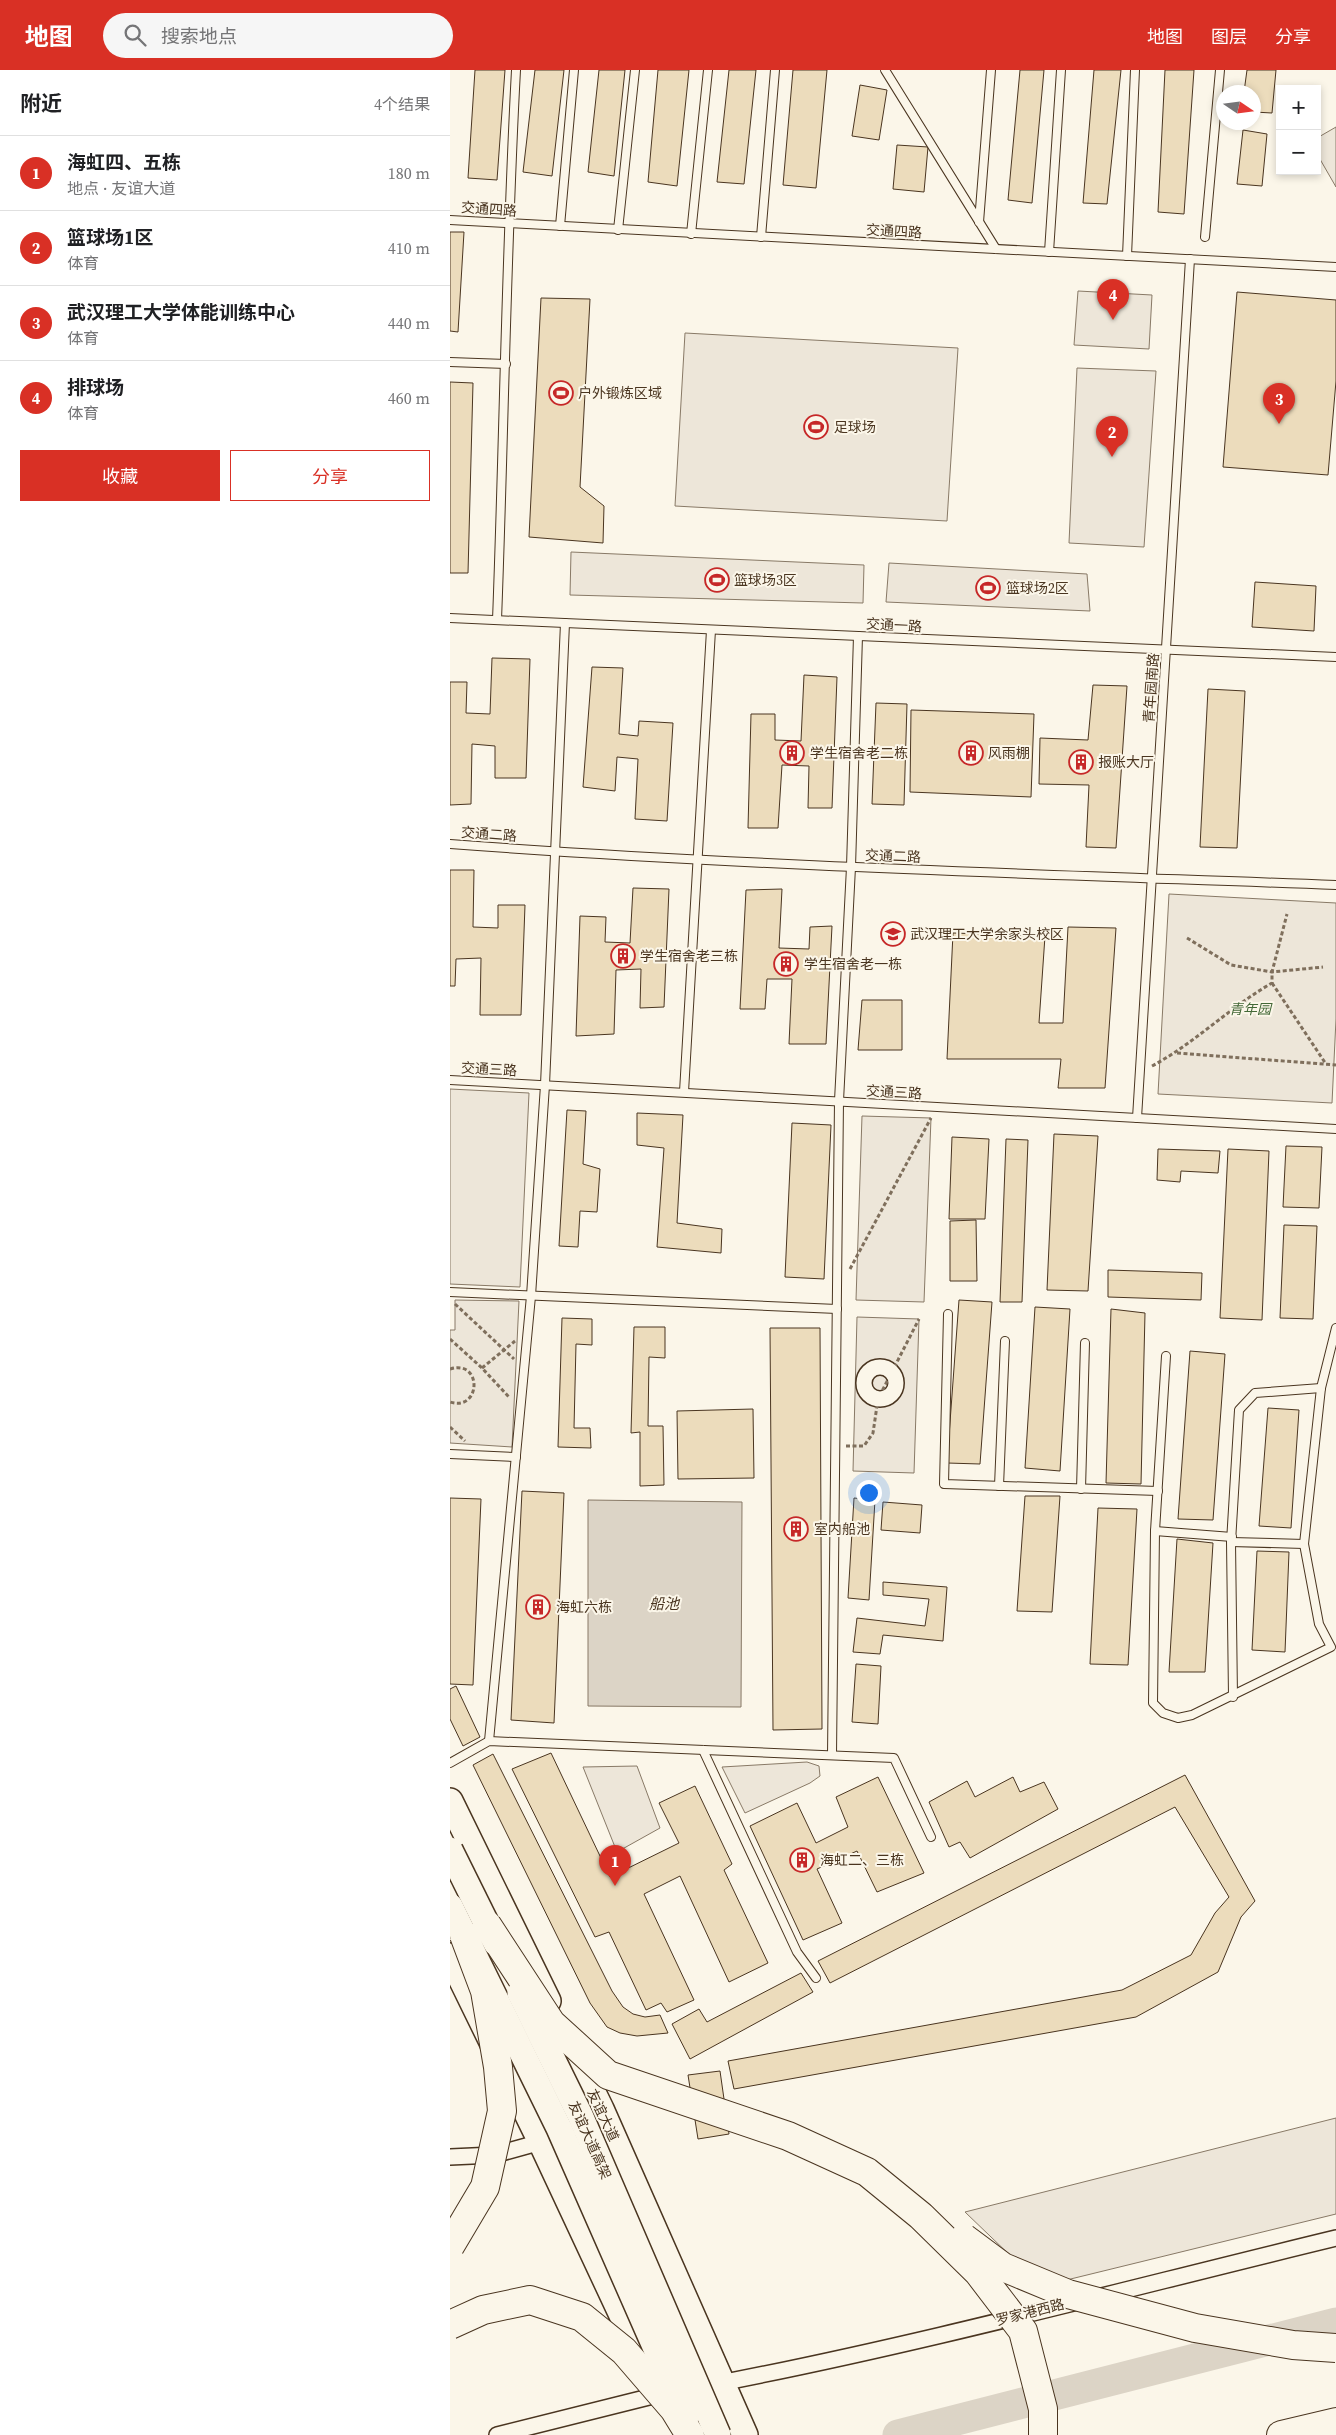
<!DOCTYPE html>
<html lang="zh">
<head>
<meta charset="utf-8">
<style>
	:root { --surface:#fff; --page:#f6f6f6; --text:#202124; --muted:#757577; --line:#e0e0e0; --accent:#d93025 }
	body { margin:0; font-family:"Source Serif 4","Noto Sans SC",serif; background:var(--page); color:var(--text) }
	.controls { position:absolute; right:15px; top:15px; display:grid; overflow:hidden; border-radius:0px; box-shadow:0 2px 8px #0003 }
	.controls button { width:45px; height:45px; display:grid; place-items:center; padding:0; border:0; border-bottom:1px solid var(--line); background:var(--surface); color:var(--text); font:25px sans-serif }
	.compass { position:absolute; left:766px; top:15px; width:45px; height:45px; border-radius:50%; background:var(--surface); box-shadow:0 2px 8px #0003; rotate:103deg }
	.you { position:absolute; left:418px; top:1422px; width:18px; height:18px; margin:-12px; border:4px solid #fff; border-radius:50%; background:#1a73e8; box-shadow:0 0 0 8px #1a73e833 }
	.badge { display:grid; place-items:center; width:32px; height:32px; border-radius:50%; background:var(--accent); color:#fff; font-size:16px; font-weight:700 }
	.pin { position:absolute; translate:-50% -41px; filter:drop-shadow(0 1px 2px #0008) }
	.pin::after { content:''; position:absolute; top:26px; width:18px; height:15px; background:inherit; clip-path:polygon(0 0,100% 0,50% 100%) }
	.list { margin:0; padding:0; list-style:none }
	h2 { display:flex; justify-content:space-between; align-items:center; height:65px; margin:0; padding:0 20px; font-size:21px }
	h2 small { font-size:16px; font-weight:400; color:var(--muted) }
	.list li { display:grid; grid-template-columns:32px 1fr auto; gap:15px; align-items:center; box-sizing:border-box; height:75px; padding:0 20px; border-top:1px solid var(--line) }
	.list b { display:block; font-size:19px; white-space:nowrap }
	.list p { margin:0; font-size:16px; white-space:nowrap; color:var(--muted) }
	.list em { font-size:16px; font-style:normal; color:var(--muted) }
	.actions { display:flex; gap:10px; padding:15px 20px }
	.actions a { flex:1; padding:11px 0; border:1px solid var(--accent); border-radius:0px; text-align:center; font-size:18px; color:var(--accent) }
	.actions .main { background:var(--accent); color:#fff }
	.icon { flex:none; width:28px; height:28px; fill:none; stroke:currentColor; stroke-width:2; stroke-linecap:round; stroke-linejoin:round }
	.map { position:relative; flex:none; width:886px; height:2365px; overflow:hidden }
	header { display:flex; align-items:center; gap:30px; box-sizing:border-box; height:70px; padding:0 25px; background:var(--accent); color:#fff }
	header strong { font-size:24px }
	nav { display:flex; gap:28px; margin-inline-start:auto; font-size:18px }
	.search { width:350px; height:45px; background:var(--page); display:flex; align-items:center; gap:12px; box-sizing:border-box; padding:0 18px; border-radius:28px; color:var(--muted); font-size:19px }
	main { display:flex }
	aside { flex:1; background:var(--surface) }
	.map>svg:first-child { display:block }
</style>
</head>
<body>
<header>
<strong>地图</strong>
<div class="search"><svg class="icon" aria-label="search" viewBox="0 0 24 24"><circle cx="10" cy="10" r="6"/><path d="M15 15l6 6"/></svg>搜索地点</div>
<nav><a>地图</a><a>图层</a><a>分享</a></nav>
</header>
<main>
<aside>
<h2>附近<small>4个结果</small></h2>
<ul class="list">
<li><span class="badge">1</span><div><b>海虹四、五栋</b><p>地点 · 友谊大道</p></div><em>180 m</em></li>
<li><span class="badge">2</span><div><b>篮球场1区</b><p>体育</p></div><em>410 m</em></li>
<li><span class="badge">3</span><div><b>武汉理工大学体能训练中心</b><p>体育</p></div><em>440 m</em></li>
<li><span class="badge">4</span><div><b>排球场</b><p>体育</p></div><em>460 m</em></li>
</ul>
<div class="actions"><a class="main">收藏</a><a>分享</a></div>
</aside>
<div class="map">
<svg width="886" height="2365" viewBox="0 0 886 2365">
	<rect width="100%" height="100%" fill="#fbf6e9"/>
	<!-- green -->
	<g fill="#ede6d9" stroke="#887966">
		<path d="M886,57V117L867,84V68Z"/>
		<path d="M628,221L702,225L699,279L624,275Z"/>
		<path d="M235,263L508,278L497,451L225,436Z"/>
		<path d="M627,298L706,301L694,477L619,473Z"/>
		<path d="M121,482L414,495L413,533L120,525Z"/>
		<path d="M439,493L637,504L640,541L436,532Z"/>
		<path d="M719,824L886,833V949L882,1033L708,1024Z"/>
		<path d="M0,1019L79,1023L70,1217L0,1214Z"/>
		<path d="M412,1046L481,1048L474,1232L406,1230Z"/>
		<path d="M5,1230L69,1231L62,1377L0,1373V1260H5Z"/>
		<path d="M407,1247L469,1249L464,1403L403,1401Z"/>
		<path d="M357,1692L369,1696L370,1706L360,1713L295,1743L272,1697Z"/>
		<path d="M187,1696L210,1758L167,1782L133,1697Z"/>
		<path d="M886,2048V2144L592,2216L515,2142Z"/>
	</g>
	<!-- water -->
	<path fill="#dcd4c6" stroke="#887966" d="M138,1430L292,1432L291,1637L138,1636Z"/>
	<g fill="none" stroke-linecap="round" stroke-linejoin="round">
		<!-- river -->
		<path stroke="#dcd4c6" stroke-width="31" d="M448,2365L886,2253"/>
	</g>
	<!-- building -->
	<g fill="#ecdcbc" stroke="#4a3520">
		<path d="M25,0H55L47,110L18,108Z"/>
		<path d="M85,0H114L102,106L73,102Z"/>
		<path d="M149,0H175L164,106L138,102Z"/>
		<path d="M208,0H239L227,116L198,112Z"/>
		<path d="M279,0H306L294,114L267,112Z"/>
		<path d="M343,0H377L366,118L333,115Z"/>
		<path d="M570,0H594L582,133L558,130Z"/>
		<path d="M644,0H671L657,134L633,133Z"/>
		<path d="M715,0H744L734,144L708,142Z"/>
		<path d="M797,0H826L822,43L804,42V22H794Z"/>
		<path d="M410,15L437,20L429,70L402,66Z"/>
		<path d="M793,60L817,64L812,116L787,114Z"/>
		<path d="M447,75L478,77L474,122L443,119Z"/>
		<path d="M0,162H14L8,262L0,261Z"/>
		<path d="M787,222L886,230V311L878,405L773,397Z"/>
		<path d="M91,228L140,229L130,417L154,436L153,473L79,467Z"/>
		<path d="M0,312L23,313L18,503H0Z"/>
		<path d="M805,512L866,516L864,561L802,557Z"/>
		<path d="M42,588L80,589L76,708H45V676L22,674L21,734L0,735V612H17L16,643L40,644Z"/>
		<path d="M142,597L173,598L169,664L188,666L189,651L223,653L217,751L185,749L188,689L167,687L165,721L133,717Z"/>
		<path d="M354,605L387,607L382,738H358L359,696L332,695L328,758H298L301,644H325V670L351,671Z"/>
		<path d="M643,615L677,616L666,778L636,777L639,715L589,714L590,668L638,670Z"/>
		<path d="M758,619L795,621L787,778L750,777Z"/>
		<path d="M426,633L457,634L454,735L422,734Z"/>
		<path d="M461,640L584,644L581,727L460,722Z"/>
		<path d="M0,800H24L23,857L48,858V835H75L71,945H30L31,888L6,889L5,916H0Z"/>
		<path d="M183,818L219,819L214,937L190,938L191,899L166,900L164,964L126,966L130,846L156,847L155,872L180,873Z"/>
		<path d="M332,819L329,878L359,879L360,857L382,856L376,974H339L342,909H317L315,939H290L296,820Z"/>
		<path d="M618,857L666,858L655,1018H608L611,989H497L503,863L595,866L589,953H613Z"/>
		<path d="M412,930H452V980H408Z"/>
		<path d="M117,1040L136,1041L133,1094L150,1099L147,1142L130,1141L128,1177L109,1176Z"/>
		<path d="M187,1043L233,1045L227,1153L272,1159L271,1183L207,1177L214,1078L187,1075Z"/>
		<path d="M342,1053L381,1055L374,1209L335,1207Z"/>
		<path d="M604,1064L648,1066L638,1221L597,1220Z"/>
		<path d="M502,1067L539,1069L535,1149H499Z"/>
		<path d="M556,1069L578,1070L572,1232H550Z"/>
		<path d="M836,1076L872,1077L869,1138L833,1137Z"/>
		<path d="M708,1079L770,1081L768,1103L731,1101L730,1112L707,1110Z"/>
		<path d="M778,1079L819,1081L812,1250L770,1248Z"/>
		<path d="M526,1150L527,1211H500V1151Z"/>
		<path d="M834,1155L867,1156L863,1249L830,1248Z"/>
		<path d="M658,1200L752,1203L751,1230L658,1227Z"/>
		<path d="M509,1230L542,1232L530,1394L497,1393Z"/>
		<path d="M585,1237L620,1239L610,1401L575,1398Z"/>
		<path d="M661,1239L695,1243L691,1414L656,1413Z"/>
		<path d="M112,1248L142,1249V1275L126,1274L124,1358H140L141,1378L108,1377Z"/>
		<path d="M184,1257H215V1288L199,1287L198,1356H213L214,1415L190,1416V1362L181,1363Z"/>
		<path d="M320,1258H370L372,1659L323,1660Z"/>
		<path d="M740,1281L775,1284L763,1450L728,1449Z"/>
		<path d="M818,1338L849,1340L841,1458L809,1456Z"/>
		<path d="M303,1339L304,1408L228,1409L227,1341Z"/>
		<path d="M72,1421L114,1423L104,1653L61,1650Z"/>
		<path d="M575,1426H610L602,1542L567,1541Z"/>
		<path d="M0,1428L31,1429L23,1615L0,1614Z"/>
		<path d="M404,1428L425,1430L419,1530L398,1528Z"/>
		<path d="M433,1432L472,1435L470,1463L431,1460Z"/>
		<path d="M648,1438L687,1439L678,1595L640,1594Z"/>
		<path d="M727,1469L763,1473L755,1602H719Z"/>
		<path d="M807,1481L839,1482L835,1582L802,1580Z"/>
		<path d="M433,1512L497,1517L493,1571L433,1565L430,1584L403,1582L407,1548L475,1556L479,1529L433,1525Z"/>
		<path d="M406,1594L431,1596L428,1654L402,1652Z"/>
		<path d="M6,1616L30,1667L13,1676L0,1649V1619Z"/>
		<path d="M101,1683L160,1807L229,1773L209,1733L245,1716L282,1794L274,1800L318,1893L279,1912L230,1806L194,1824L244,1930L217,1942L211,1933L196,1940L159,1862L145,1867L62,1699Z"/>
		<path d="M43,1684L162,1921L173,1937L183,1944L195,1947L210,1945L218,1963L187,1966L170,1963L157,1957L140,1933L23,1695Z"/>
		<path d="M735,1705L805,1831L791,1847L768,1902L686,1947L284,2019L278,1991L672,1920L741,1885L765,1843L779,1827L725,1737L380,1913L368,1891Z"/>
		<path d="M428,1707L474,1803L427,1822L407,1781L367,1799L392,1853L353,1870L300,1756L347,1733L366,1773L398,1757L386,1727Z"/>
		<path d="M563,1707L570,1722L594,1712L608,1739L520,1788L510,1772L499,1777L479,1732L517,1711L525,1727Z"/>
		<path d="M351,1903L363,1922L240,1989L222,1954L249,1939L257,1952Z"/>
		<path d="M270,2001L279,2064L248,2069L238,2005Z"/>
	</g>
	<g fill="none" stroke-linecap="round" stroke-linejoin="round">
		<!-- lane casing -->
		<g stroke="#4a3520" stroke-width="10">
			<g id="lane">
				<path d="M435,0L546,179"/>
				<path d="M0,150L886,197"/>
				<path d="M529,152L541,0"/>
				<path d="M110,156L124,0"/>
				<path d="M168,160L185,0"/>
				<path d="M241,164L258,0"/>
				<path d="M311,167L325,0"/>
				<path d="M755,167L770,0"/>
				<path d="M599,182L611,0"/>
				<path d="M677,186L685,0"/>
				<path d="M0,292L56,294"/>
				<path d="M0,548L886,587"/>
				<path d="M47,550C54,367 56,183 66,0"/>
				<path d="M0,774C295,796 591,804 886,815"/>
				<path d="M0,1010L886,1059"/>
				<path d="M234,1022L261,560"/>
				<path d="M687,1048L740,189"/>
				<path d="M0,1222L387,1239"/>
				<path d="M498,1244L494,1414L708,1421"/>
				<path d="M716,1286L705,1461L703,1633L713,1643L728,1648L742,1645L881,1577L869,1554L854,1474L871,1318L886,1258"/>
				<path d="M0,1384L66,1387"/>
				<path d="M549,1416L555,1271"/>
				<path d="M631,1419L635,1273"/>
				<path d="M705,1461L782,1467"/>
				<path d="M781,1472L854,1474"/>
				<path d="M783,1627L781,1472L789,1340L805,1323L871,1318"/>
				<path d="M39,1671L81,1226L95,1015L115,553"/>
				<path d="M253,1680L347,1882L366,1908"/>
				<path d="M382,1685L389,1031L401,797L408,566"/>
				<path d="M0,1693L39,1671L444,1688L481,1767"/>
			</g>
		</g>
		<!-- street casing -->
		<g stroke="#4a3520" stroke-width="18">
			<g id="street">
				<circle cx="430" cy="1313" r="16"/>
				<path d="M0,2087L44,2085L91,2072"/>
				<path d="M265,2314C473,2274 679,2218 886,2168"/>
				<path d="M47,2365L215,2323"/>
			</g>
		</g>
		<!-- primary casing -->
		<g stroke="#4a3520" stroke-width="28">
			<g id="primary">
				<path d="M0,1731L98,1931"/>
				<path d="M0,1886L91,2072L199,2303"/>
				<path d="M117,1969L151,2039L295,2365"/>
			</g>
		</g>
		<!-- highway casing -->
		<g stroke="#4a3520" stroke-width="30">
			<path id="highway" d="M831,2365L886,2352"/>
		</g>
		<!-- path -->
		<g stroke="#7f6f5c" stroke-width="3" stroke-dasharray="4 2.5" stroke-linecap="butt">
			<path d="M737,868L781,895L822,902L873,897"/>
			<path d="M822,913L876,994"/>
			<path d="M727,983L886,995"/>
			<path d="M702,996C745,973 780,937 822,913V902L837,844"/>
			<path d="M400,1199L481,1048"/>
			<path d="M5,1234L64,1289"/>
			<path d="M0,1269L32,1298L59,1327"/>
			<path d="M32,1298L65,1271"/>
			<path d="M0,1299C33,1289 31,1342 0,1332"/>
			<path d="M0,1357L15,1371"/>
			<path d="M396,1376H414L423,1363L428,1329L469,1249"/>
		</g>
		<!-- lane -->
		<use href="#lane" stroke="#fbf6e9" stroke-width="8"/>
		<!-- street -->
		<use href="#street" stroke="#fbf6e9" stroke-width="15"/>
		<!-- primary -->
		<use href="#primary" stroke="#fbf6e9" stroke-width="25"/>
		<!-- highway -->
		<use href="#highway" stroke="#fbf6e9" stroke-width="28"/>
		<!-- primary-bridge casing -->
		<g stroke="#4a3520" stroke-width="28" stroke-linecap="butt">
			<g id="primary-bridge">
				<path d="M0,1780L46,1873"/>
				<path d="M0,1836L109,2058L236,2347"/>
				<path d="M70,1923L130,2045L268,2365"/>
			</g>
		</g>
		<!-- highway-bridge casing -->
		<g stroke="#4a3520" stroke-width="30" stroke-linecap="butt">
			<g id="highway-bridge">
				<path d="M37,1855L101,1953L158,2005L338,2066L417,2102L471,2146L528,2202L573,2261L593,2339V2365"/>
				<path d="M514,2168L553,2197L618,2224L745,2258L843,2275L886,2278"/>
				<path d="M0,2176L35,2117L52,2041L48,1997L35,1921L14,1865"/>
				<path d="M0,2255L33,2240L80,2230L132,2247L174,2281L224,2339L240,2365"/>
			</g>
		</g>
		<!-- primary-bridge -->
		<use href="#primary-bridge" stroke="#fbf6e9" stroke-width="25"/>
		<!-- highway-bridge -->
		<use href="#highway-bridge" stroke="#fbf6e9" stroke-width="28"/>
	</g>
	<!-- icons -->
	<defs>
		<g id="stadium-ring" transform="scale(1.25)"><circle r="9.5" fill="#fbf6e9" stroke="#c62828" stroke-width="1.5"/><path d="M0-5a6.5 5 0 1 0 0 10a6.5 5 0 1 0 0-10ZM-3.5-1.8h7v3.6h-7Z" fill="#c62828"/></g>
		<g id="building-ring" transform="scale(1.25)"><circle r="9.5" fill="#fbf6e9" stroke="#c62828" stroke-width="1.5"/><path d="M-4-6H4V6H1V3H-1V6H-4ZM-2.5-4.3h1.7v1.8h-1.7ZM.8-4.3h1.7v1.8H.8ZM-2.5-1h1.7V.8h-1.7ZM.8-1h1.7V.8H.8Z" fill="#c62828"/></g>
		<g id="university-ring" transform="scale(1.25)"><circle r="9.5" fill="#fbf6e9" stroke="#c62828" stroke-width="1.5"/><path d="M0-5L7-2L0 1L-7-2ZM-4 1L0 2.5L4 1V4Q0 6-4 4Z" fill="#c62828"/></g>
	</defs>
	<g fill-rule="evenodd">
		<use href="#stadium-ring" x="111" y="323"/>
		<use href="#stadium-ring" x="366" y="357"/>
		<use href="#stadium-ring" x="267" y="510"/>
		<use href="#stadium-ring" x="538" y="518"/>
		<use href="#building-ring" x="342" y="683"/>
		<use href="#building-ring" x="521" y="683"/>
		<use href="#building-ring" x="631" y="692"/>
		<use href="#university-ring" x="443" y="864"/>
		<use href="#building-ring" x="173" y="886"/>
		<use href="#building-ring" x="336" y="894"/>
		<use href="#building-ring" x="346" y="1459"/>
		<use href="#building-ring" x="88" y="1537"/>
		<use href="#building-ring" x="352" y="1790"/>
	</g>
	<g text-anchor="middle" stroke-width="4" stroke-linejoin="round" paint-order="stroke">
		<!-- street labels -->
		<g font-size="14" fill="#4a3520" stroke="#fbf6e9">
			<text transform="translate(39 139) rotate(4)" y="5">交通四路</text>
			<text transform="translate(444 161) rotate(3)" y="5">交通四路</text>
			<text transform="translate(444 555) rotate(3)" y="5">交通一路</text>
			<text transform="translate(701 618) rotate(-86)" y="5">青年园南路</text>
			<text transform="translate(39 764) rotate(4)" y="5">交通二路</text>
			<text transform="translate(443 786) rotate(2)" y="5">交通二路</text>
			<text transform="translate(39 999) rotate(3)" y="5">交通三路</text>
			<text transform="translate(444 1022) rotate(3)" y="5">交通三路</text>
			<text transform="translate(153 2045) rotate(65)" y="5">友谊大道</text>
			<text transform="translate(140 2070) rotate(66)" y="5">友谊大道高架</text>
			<text transform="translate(580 2242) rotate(-14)" y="5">罗家港西路</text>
		</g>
		<!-- poi labels -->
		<g font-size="14" fill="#4a3520" stroke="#fbf6e9" text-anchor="start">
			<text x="128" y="328">户外锻炼区域</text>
			<text x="384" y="362">足球场</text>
			<text x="284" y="515">篮球场3区</text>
			<text x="556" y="523">篮球场2区</text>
			<text x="360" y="688">学生宿舍老二栋</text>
			<text x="538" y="688">风雨棚</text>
			<text x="648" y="697">报账大厅</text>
			<text x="460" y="869">武汉理工大学余家头校区</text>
			<text x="190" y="891">学生宿舍老三栋</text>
			<text x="354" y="899">学生宿舍老一栋</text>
			<text x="364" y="1464">室内船池</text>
			<text x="106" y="1542">海虹六栋</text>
			<text x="370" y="1795">海虹二、三栋</text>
		</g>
		<!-- park labels -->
		<g font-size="14" font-style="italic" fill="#436837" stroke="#fbf6e9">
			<text x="800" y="944">青年园</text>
		</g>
		<!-- water labels -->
		<g font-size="15" font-style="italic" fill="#4a3520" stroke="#fbf6e9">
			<text x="214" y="1539">船池</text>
		</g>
	</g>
</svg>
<div class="controls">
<button>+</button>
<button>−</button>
</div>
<svg class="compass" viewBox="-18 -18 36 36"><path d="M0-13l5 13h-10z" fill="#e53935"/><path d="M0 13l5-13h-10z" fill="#757577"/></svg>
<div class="you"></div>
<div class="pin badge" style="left:165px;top:1816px">1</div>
<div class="pin badge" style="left:662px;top:387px">2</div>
<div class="pin badge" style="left:829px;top:354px">3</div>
<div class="pin badge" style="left:663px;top:250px">4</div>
</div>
</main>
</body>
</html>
